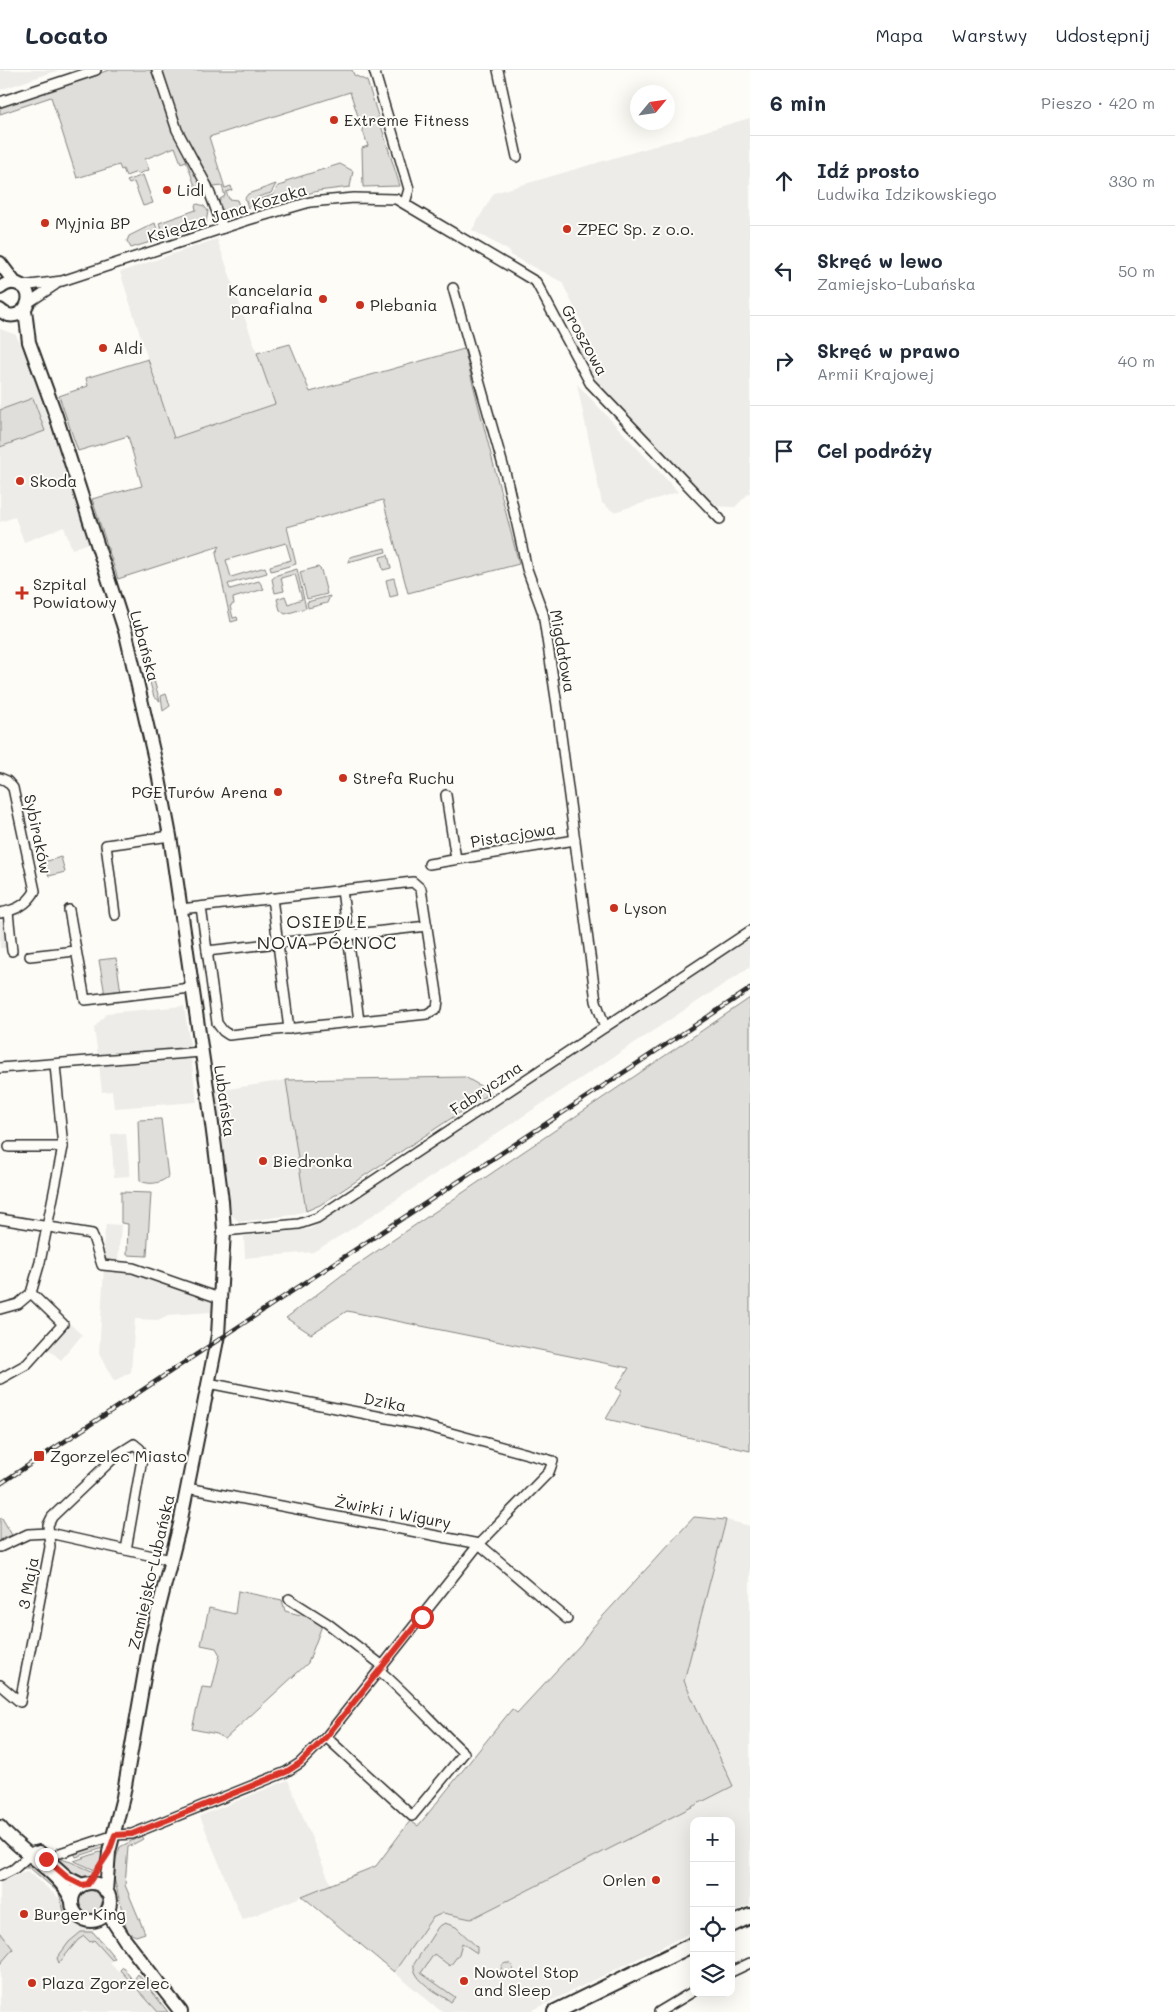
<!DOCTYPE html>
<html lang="pl">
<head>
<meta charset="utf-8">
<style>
	:root { --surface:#fff; --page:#f6f6f7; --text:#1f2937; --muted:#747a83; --line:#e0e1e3 }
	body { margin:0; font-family:Mali,sans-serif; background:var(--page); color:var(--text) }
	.controls { position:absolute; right:15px; bottom:15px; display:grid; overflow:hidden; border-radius:10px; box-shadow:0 5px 20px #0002 }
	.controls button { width:45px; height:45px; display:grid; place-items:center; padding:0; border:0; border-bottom:1px solid var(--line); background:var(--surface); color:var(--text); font:25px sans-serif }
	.compass { position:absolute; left:630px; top:15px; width:45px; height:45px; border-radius:50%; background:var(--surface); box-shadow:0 5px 20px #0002; rotate:61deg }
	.stop { position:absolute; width:15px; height:15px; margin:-11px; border:4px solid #d93025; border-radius:50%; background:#fff }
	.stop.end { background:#d93025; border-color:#fff; box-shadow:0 1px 5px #0008 }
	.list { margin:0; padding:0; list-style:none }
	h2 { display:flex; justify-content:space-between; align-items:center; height:65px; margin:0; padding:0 20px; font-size:21px }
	h2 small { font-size:16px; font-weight:400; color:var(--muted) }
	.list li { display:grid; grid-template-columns:32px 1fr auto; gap:15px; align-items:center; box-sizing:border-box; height:90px; padding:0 20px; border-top:1px solid var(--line) }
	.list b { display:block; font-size:19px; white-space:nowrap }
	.list p { margin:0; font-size:16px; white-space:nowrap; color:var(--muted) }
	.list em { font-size:16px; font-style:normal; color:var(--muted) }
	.icon { flex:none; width:28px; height:28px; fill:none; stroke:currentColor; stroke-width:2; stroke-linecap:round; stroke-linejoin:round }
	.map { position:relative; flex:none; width:750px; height:1942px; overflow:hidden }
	header { display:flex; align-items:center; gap:30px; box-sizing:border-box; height:70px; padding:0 25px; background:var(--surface); border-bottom:1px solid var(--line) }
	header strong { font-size:24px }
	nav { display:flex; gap:28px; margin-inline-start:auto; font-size:18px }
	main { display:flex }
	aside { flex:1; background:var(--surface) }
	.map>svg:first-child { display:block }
</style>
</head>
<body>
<header>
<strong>Locato</strong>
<nav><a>Mapa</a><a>Warstwy</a><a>Udostępnij</a></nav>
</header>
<main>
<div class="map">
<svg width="750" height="1942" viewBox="0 0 750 1942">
	<rect width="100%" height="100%" fill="#fdfcf7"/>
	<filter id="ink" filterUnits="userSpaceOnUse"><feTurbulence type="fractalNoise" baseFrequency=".02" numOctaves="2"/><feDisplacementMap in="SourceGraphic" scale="10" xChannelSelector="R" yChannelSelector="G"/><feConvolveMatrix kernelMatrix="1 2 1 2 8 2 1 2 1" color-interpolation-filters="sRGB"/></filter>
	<g filter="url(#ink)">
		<!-- built -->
		<g fill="#edece8">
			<path d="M0,0H59L0,20Z"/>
			<path d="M750,48V422L735,437L712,436L601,318L574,272L587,264L562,212L510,185L511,182L472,160L494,123Z"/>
			<path d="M217,169L275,334L173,368L120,202Z"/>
			<path d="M0,259L16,265L25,284L89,469V473L72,479L64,457L24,472L15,447L0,452Z"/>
			<path d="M577,314L656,398L678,422L614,442L602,433Z"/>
			<path d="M0,851H5L8,878H0Z"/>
			<path d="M750,866V897L350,1160L313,1182L245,1188L244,1166L310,1159Z"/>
			<path d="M184,936L190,975L187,977L98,986L94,958L107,943Z"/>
			<path d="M191,988L197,1032L114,1038L112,1021L102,1022L99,995Z"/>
			<path d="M286,1010L306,1141L291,1145L240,1152L232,1146L216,1021Z"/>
			<path d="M126,1063L130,1106L114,1107L111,1064Z"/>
			<path d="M106,1154L121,1155L118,1191L105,1189L102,1183Z"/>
			<path d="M104,1198L133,1200L213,1229L212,1242L168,1245L158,1250L135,1249L131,1302L114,1311L99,1284Z"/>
			<path d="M70,1254L82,1265L61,1290L48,1279Z"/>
			<path d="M726,1450L750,1456V1835L731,1843V1751H694V1861L529,1942H442L394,1902L432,1848L443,1843L472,1849L733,1716L684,1611Z"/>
			<path d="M288,1710L331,1815L242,1850L200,1746Z"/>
			<path d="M28,1801L70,1838L104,1873L115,1888L110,1892L118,1901L123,1897L134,1911L138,1904L168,1942H0V1812Z"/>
		</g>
		<!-- green -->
		<g fill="#dfdeda" stroke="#858482">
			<path d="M109,0H150L154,6L173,61L194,97L202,120L197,121L186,91L181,93L175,77L145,89L149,100L138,104L137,102L126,106L123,99L121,100L119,95L77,108L51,27L0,44V37Z"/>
			<path d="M161,0H352L354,5L367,11L400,116L363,117L362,78L368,76L350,22L209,67L224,115L225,118L231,116L232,120L226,122L229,129L237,130L241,141L224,147L219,136L220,129L225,126L222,116L214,117L181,64Z"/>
			<path d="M340,94L353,101L350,117L318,121L256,137L260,129L273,125L278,116L286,114V111Z"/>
			<path d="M143,105L153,133L143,136L134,112L129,114L127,111Z"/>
			<path d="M276,114L271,123L258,127L248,138L245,128L248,124Z"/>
			<path d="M198,134L204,136L208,141L206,153L165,167L159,153L196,140L195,135Z"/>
			<path d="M155,153L160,169L131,178L127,171L129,166Z"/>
			<path d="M290,274L310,322L464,279L519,494L408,523L383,430L287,457L296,494L271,501L270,496L291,490L286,473L226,490L231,507L265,497L267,503L228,514L230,519L259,511L264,519L233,528L234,534L230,536L233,548L237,547L238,550L231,552L216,483L220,476L118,509L92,429L142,416L128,366L78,381L59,326L88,316L86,308L148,289L174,368L275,334L257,283Z"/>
			<path d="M33,328L45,361L0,377V340Z"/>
			<path d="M385,478L386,482L348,492L350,487Z"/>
			<path d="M388,485L391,498L383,500L380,487Z"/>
			<path d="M318,497L321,500L327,524L307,529L300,502Z"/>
			<path d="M297,499L306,538L285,544L280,540L277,529L285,526L288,534L302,529L295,504L281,508L284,521L275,523L272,509L277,505Z"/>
			<path d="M394,508L398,525L390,527L386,510Z"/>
			<path d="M330,526L327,533L308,538L307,532Z"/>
			<path d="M150,597L160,631L154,627L146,598Z"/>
			<path d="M166,624L170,636L163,641L161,626Z"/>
			<path d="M61,787L65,802L49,806L44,792Z"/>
			<path d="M116,888L121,923L105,925L99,890Z"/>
			<path d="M750,928V1381L606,1349L622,1321L616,1318L629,1298L347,1241L311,1264L286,1248L346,1202Z"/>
			<path d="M465,1007L491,1022L320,1135L306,1141L286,1010Z"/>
			<path d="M161,1049L168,1107C159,1114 150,1115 140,1111L138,1050Z"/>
			<path d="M121,1122L151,1123L147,1186L127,1185L128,1154L121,1153Z"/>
			<path d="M694,1447L726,1450L684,1611L733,1716L471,1849L443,1843L432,1848L394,1902L302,1826L376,1796L410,1751L418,1756L512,1639L517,1643L581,1574L592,1558Z"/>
			<path d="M2,1448L12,1465L0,1470V1449Z"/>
			<path d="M238,1521L282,1530L285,1541L316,1549L323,1553L308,1593L225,1669L217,1664L192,1659L202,1617L212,1618L220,1585L216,1578L201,1575L209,1538L235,1544Z"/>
			<path d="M141,1766L143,1769L128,1777L125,1815L145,1863L136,1866L129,1863L126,1857L114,1808L113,1796L120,1777Z"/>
			<path d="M101,1773L103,1777L100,1779L76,1787L74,1782Z"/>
			<path d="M100,1782L103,1785L95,1800L74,1791Z"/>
			<path d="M48,1785L71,1792L94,1802L87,1808L78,1809Z"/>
			<path d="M32,1794C50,1810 73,1822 66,1849L59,1823L30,1798H22Z"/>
			<circle cx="90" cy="1832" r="12"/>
			<path d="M445,1853L456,1857L477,1877V1883L462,1873L459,1884L450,1896L434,1884L421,1903L455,1927L451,1932C439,1923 412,1911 414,1894L438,1857Z"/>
			<path d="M0,1862L13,1879L0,1894Z"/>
			<path d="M81,1862H93L115,1888L112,1890L94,1870L90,1872L84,1866L78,1870L59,1893L57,1888L69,1872Z"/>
			<circle cx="507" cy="1899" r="6"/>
			<path d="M123,1897L133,1911L138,1904L168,1942H158L120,1900Z"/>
		</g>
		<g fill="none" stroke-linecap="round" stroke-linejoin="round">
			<!-- minor casing -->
			<g stroke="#2b2b2b" stroke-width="12">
				<g id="minor">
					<path d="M157,0L177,60L207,116L223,158"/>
					<path d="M374,0L409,119L405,133"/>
					<path d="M498,0L517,87"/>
					<path d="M0,32L96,0"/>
					<path d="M22,216L62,211L248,150L310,132L354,128L396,129L536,212L590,313L720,449"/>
					<path d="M453,218L506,406L527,499L543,543L557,635L596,931L605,957"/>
					<path d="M28,233L55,215"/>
					<path d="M0,708L7,711L13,718L35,821C27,835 16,840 0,843"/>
					<path d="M446,725L456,789"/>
					<path d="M429,794L575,770"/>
					<path d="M342,820L359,951"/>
					<path d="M272,828L289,959"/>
					<path d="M181,839L413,812L421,819L438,930L437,938L427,944L229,965L223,961L217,953L201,837"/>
					<path d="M69,840L85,930L191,918"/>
					<path d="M8,842L12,881"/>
					<path d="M115,845L106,775L170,766"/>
					<path d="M207,881L427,856"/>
					<path d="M30,886L75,881"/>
					<path d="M0,998L201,982"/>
					<path d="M9,1077H63"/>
					<path d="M0,1149L92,1164L102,1195L133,1198L222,1229"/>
					<path d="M224,1161L299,1154L317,1148L750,861"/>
					<path d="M0,1239L18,1234L31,1223L40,1192L63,1077L55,995"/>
					<path d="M0,1309L27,1294L63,1254L31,1223"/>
					<path d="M187,1418L479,1474L567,1549"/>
					<path d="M0,1477L28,1464L49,1463L171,1490"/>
					<path d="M289,1529L327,1553L383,1596"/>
					<path d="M0,1615L20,1632L50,1477L48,1455L52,1447L118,1384L134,1374L140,1379L142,1389L126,1480"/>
					<path d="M326,1667L412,1746L464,1683C435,1656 410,1627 380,1601"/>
					<path d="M60,1783L115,1765L132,1764L286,1702L300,1693L326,1667L479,1474L549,1402L553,1391L418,1354L208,1313"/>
					<path d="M0,1806L14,1799L34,1781"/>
					<path d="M731,1902L750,1893"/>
					<path d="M659,1942L694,1921"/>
				</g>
			</g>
			<!-- secondary casing -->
			<g stroke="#2b2b2b" stroke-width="16">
				<g id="secondary">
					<path d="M0,193L15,213"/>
					<path d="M0,218C5,214 11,211 18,214C42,223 20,259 0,240"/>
					<path d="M25,240L29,272L56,346L126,564L158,703L170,766L208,1024L222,1131L224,1161L218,1265L180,1454L150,1573L123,1727L109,1782L106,1822"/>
					<path d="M0,1757C19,1782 61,1802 72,1831"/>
					<path d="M39,1782L68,1808L82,1815"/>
					<circle cx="91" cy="1832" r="19"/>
					<path d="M108,1839L112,1850L125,1870L181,1942"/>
				</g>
			</g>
			<!-- primary casing -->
			<g stroke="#2b2b2b" stroke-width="18">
				<g id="primary">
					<path d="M731,1855L750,1846"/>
					<path d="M555,1942L694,1874"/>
				</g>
			</g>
			<!-- minor -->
			<use href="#minor" stroke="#fdfcf7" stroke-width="9"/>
			<!-- secondary -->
			<use href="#secondary" stroke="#fdfcf7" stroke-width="12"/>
			<!-- primary -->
			<use href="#primary" stroke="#fdfcf7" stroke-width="14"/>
			<!-- rail casing -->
			<g stroke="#2b2b2b" stroke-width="4.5">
				<path id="rail" d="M0,1414L750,919"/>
			</g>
			<!-- rail -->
			<use href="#rail" stroke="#fdfcf7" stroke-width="2.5" stroke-dasharray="8" stroke-linecap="butt"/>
		</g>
	</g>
	<g fill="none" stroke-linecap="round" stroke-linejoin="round" filter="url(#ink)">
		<!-- route -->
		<path stroke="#d93025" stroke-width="6" d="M46,1789L68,1808L82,1815L88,1814L109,1782L115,1765L132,1764L286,1702L300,1693L326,1667L422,1547"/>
	</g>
	<!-- markers -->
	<g fill="#c8321e" stroke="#fdfcf7" stroke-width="2">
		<circle cx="334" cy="50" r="5"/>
		<circle cx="167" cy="120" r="5"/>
		<circle cx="45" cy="153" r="5"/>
		<circle cx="567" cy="159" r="5"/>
		<circle cx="323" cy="229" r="5"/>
		<circle cx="360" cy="235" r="5"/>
		<circle cx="103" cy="278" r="5"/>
		<circle cx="20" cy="411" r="5"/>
		<path d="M19.5 515.5h5v5h5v5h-5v5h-5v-5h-5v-5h5z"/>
		<circle cx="343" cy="708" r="5"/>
		<circle cx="278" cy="722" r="5"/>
		<circle cx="614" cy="838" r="5"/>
		<circle cx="263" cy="1091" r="5"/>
		<rect x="33" y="1380" width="12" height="12" rx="2.5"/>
		<circle cx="656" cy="1810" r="5"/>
		<circle cx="24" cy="1844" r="5"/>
		<circle cx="464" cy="1911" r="5"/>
		<circle cx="32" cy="1913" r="5"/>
	</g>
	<g text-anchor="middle" stroke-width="4" stroke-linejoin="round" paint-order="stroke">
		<!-- poi labels -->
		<g font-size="16" fill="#2b2b2b" stroke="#fdfcf7" text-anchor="start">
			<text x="344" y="56">Extreme Fitness</text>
			<text x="177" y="126">Lidl</text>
			<text x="55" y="159">Myjnia BP</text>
			<text x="577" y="165">ZPEC Sp. z o.o.</text>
			<text x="313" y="226" text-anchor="end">Kancelaria<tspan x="313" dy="18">parafialna</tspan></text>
			<text x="370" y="241">Plebania</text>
			<text x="113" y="284">Aldi</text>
			<text x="30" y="417">Skoda</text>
			<text x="33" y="520">Szpital<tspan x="33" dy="18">Powiatowy</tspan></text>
			<text x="353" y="714">Strefa Ruchu</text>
			<text x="268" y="728" text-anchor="end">PGE Turów Arena</text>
			<text x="624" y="844">Lyson</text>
			<text x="273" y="1097">Biedronka</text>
			<text x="50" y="1392">Zgorzelec Miasto</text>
			<text x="646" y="1816" text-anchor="end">Orlen</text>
			<text x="34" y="1850">Burger King</text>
			<text x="474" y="1908">Nowotel Stop<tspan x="474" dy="18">and Sleep</tspan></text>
			<text x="42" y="1919">Plaza Zgorzelec</text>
		</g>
		<!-- street labels -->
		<g font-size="16" fill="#2b2b2b" stroke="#fdfcf7">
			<text transform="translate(227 143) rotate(-17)" y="6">Księdza Jana Kozaka</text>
			<text transform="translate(585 270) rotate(61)" y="6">Groszowa</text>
			<text transform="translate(145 576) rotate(75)" y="6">Lubańska</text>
			<text transform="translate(563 581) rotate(80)" y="6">Migdałowa</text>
			<text transform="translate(38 764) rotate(78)" y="6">Sybiraków</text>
			<text transform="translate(513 765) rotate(-9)" y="6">Pistacjowa</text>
			<text transform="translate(486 1018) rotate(-34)" y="6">Fabryczna</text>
			<text transform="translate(225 1031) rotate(82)" y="6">Lubańska</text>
			<text transform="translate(385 1332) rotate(11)" y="6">Dzika</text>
			<text transform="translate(393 1442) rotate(11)" y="6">Żwirki i Wigury</text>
			<text transform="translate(151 1502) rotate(-77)" y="6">Zamiejsko-Lubańska</text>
			<text transform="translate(28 1513) rotate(-79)" y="6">3 Maja</text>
		</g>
		<!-- neighbourhood labels -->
		<g font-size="18" letter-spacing="1" fill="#2b2b2b" stroke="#fdfcf7">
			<text x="327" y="858">OSIEDLE<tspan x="327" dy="21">NOVA PÓŁNOC</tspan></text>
		</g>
	</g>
</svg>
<div class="controls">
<button>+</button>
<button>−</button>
<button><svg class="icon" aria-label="locate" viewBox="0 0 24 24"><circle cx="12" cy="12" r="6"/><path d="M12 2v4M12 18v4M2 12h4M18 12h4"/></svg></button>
<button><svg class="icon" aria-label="layers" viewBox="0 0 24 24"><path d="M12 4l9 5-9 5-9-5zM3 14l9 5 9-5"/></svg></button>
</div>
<svg class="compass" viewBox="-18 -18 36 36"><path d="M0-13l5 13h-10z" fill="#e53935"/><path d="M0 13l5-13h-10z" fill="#747a83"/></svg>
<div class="stop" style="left:422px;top:1547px"></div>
<div class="stop end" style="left:46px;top:1789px"></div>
</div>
<aside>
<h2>6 min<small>Pieszo · 420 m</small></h2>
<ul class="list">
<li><svg class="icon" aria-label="ahead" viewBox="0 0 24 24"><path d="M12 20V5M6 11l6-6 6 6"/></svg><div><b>Idź prosto</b><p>Ludwika Idzikowskiego</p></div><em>330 m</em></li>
<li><svg class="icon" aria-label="left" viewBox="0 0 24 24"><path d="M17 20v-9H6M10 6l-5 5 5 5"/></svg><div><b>Skręć w lewo</b><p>Zamiejsko-Lubańska</p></div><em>50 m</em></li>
<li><svg class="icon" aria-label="right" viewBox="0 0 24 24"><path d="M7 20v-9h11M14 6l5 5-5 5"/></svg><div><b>Skręć w prawo</b><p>Armii Krajowej</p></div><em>40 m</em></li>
<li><svg class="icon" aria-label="arrive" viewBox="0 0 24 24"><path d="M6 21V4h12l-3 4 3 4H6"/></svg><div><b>Cel podróży</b></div></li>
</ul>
</aside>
</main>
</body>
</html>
